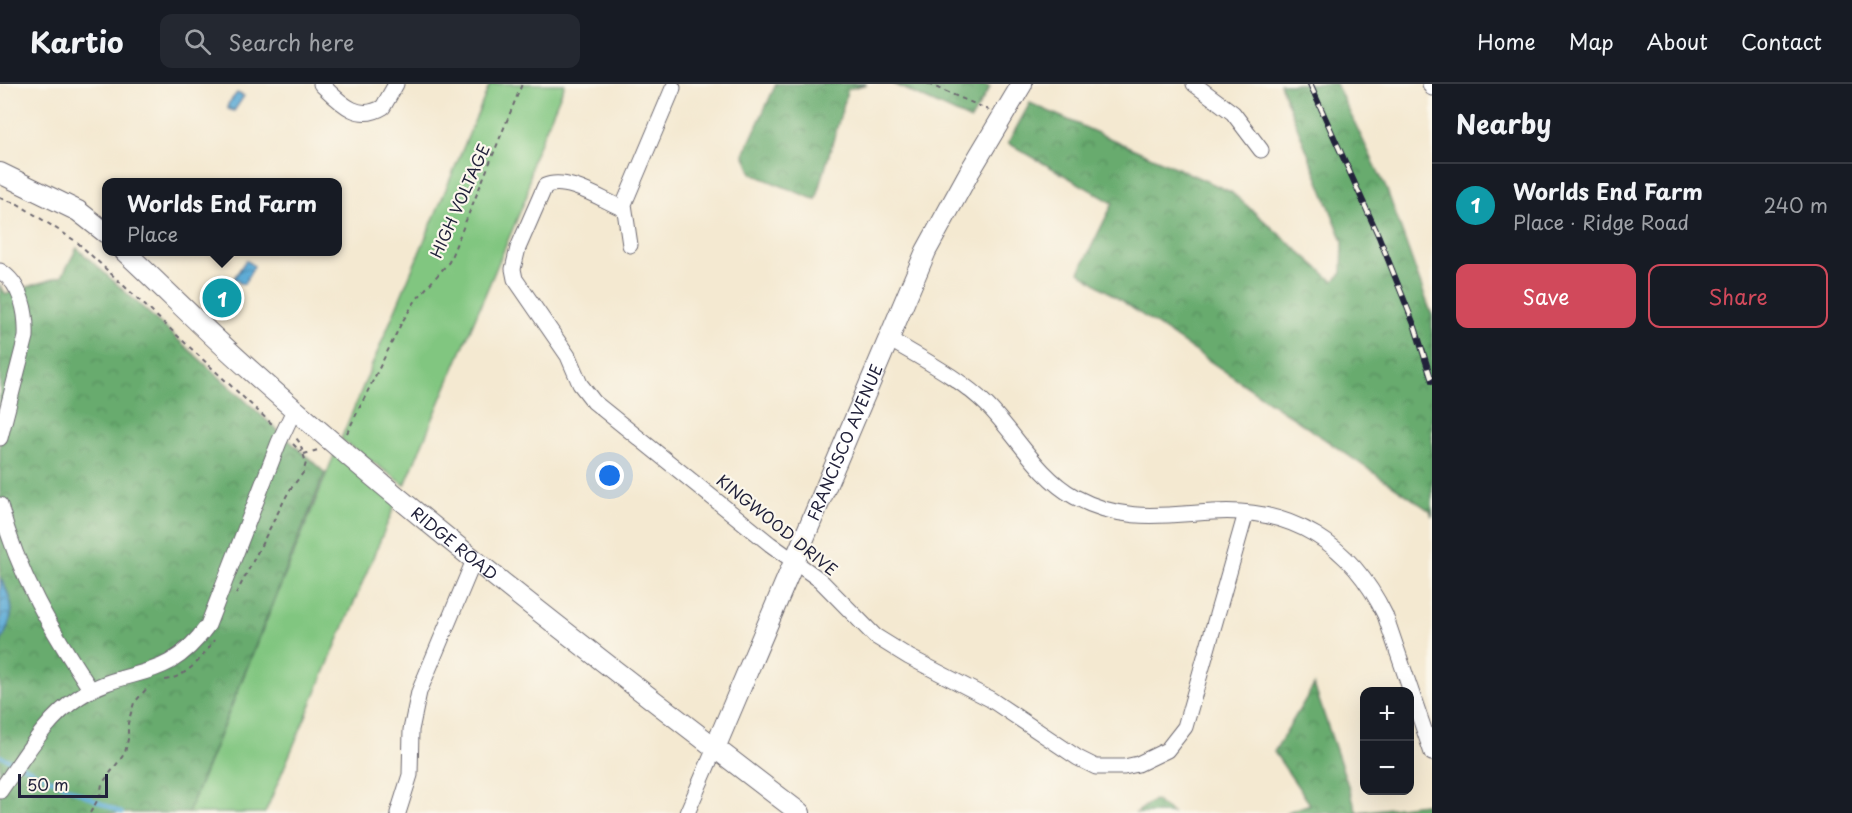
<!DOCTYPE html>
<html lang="en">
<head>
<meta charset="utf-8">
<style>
	:root { --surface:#171b24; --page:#242831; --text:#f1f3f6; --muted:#9ea1a6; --line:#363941; --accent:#d1495b }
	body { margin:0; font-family:"Playpen Sans",sans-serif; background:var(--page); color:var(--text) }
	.controls { position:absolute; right:18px; bottom:18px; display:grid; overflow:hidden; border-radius:12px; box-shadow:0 6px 24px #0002 }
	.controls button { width:54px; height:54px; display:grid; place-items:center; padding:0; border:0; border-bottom:2px solid var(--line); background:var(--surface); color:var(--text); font:30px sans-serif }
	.scale { position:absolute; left:18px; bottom:15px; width:90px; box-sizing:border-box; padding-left:6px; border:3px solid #22223b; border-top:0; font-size:16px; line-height:21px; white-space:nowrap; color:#22223b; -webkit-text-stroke:4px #fbf7ec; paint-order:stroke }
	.you { position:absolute; left:610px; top:392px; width:21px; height:21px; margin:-15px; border:4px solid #fff; border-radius:50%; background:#1a73e8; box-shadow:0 0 0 9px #1a73e833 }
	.badge { display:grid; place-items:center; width:39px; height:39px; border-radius:50%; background:var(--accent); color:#fff; font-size:20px; font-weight:700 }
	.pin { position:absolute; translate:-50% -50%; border:3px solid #fff; box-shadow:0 2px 6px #0006 }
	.popup { position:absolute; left:102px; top:94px; width:240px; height:78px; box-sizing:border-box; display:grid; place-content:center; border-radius:12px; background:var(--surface); filter:drop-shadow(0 2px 4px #0005); font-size:20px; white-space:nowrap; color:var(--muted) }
	.popup b { font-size:22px; color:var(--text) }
	.popup::after { content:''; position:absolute; left:50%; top:100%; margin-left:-12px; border:12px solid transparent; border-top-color:var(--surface) }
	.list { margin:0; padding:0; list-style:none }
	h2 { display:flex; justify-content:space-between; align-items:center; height:78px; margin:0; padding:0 24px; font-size:26px }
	h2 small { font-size:20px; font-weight:400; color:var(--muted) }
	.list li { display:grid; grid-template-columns:39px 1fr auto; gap:18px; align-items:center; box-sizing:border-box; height:84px; padding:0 24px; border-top:2px solid var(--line) }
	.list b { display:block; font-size:22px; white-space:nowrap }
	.list p { margin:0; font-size:20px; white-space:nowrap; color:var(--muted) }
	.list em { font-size:20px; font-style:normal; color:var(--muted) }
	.actions { display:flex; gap:12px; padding:18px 24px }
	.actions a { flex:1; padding:14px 0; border:2px solid var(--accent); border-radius:12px; text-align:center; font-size:21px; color:var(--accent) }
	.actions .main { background:var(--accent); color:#fff }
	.icon { flex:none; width:33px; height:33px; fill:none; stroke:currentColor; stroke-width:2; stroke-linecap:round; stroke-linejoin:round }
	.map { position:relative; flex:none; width:1432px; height:729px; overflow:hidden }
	header { display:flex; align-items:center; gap:36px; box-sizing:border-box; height:84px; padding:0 30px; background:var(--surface); border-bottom:2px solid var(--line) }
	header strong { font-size:28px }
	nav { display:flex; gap:33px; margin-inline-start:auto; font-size:21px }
	.search { width:420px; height:54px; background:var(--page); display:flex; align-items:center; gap:15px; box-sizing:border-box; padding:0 21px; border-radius:12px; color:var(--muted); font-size:22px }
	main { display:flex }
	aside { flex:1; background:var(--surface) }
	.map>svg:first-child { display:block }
</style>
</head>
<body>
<header>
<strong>Kartio</strong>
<div class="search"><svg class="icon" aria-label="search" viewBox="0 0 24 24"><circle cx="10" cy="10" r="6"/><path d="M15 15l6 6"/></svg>Search here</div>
<nav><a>Home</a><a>Map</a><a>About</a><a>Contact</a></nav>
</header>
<main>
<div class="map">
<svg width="1432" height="729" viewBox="0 0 1432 729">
	<defs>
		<pattern id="forest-crowns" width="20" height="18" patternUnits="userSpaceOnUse" patternTransform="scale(1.5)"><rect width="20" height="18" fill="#68ab6e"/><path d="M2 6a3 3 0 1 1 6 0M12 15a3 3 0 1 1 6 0" fill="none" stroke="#558b5c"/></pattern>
		<pattern id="water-waves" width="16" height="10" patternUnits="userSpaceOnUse" patternTransform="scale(1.5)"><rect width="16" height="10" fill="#5baad5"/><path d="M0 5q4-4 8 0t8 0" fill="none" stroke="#4b8aae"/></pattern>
	</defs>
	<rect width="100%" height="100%" fill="#fbf7ec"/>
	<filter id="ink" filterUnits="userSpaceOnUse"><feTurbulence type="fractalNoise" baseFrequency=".0167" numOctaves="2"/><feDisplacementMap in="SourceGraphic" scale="12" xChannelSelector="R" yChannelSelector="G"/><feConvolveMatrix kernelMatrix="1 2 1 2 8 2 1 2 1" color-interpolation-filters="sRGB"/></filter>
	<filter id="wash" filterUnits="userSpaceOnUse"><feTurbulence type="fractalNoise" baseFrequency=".008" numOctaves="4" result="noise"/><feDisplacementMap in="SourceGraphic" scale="24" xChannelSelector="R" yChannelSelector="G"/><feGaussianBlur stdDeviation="1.35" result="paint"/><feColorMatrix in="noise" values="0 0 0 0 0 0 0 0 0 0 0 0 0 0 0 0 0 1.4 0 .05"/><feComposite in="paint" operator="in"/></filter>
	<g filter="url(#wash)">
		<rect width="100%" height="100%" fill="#f4e9d1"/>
		<!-- grass -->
		<g fill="#81c680" stroke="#52745e" stroke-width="1.5">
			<path d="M490,0H565L532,77L527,111L405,401L341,355Z"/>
			<path d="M335,369L396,419L265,729H188Z"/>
		</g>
		<!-- forest -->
		<g fill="url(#forest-crowns)" stroke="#456654" stroke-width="1.5">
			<path d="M776,0H867L848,5L816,116L752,90L744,70Z"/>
			<path d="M893,0H981L990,3L971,36Z"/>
			<path d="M1280,0H1336L1387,106L1432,232V433L1430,427L1079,188L1113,119L1008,59L1030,19L1231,108L1333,197L1342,189L1343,157Z"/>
			<path d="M77,164L325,389L188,729H0V560C14,532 17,522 0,494V202L6,210L62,192Z"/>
			<path d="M1314,601L1357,728L1432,719V729H1285L1310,720L1274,668Z"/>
			<path d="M1154,716L1172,729H1136Z"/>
		</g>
		<!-- water -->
		<g fill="url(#water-waves)" stroke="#3e6688" stroke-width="1.5">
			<path d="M237,9L244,12L234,27L228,25V20Z"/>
			<path d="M246,176L254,182L244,200L240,199L234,194Z"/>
			<path d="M0,494C17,522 14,532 0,560Z"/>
		</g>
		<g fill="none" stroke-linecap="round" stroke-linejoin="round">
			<!-- stream -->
			<g stroke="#5baad5" stroke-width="4">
				<path d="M0,672L16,679"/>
				<path d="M22,682L122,729"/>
			</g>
		</g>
	</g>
	<g filter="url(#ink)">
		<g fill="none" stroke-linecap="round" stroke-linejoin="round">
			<!-- minor casing -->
			<g stroke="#6c6870" stroke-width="17">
				<g id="minor">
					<path d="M321,0C339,17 357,39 383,23L396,0"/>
					<path d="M1194,0L1233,29L1261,66"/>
					<path d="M1430,0L1432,4"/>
					<path d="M624,125C602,116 567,92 545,102L518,164L513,185L515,195L568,272L580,300L594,318L770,460L820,496L875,552L909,573L990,615L1078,674L1096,683H1124L1138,680L1167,666L1185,643L1246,429"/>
					<path d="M630,161L624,120L673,4"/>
					<path d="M0,187C22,200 27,230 26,253L0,354"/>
					<path d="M889,255C922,275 960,294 987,321C1016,350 1038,393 1075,413C1124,439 1162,431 1213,428C1292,423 1351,460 1385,531L1432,669"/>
					<path d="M0,421C18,491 52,547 91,606"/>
					<path d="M0,707C23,675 45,635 79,613C129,580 165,602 208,541L279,358L295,324"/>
					<path d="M398,729L410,691L411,646L419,608L475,474"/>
					<path d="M687,729L715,664"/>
				</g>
			</g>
			<!-- major casing -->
			<g stroke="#6c6870" stroke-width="22">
				<g id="major">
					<path d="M0,89L78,127L106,149"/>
					<path id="s1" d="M125,168C167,207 207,248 250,286C425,443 613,586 800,729"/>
					<path id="s2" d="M715,664L926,167L970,87L1022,0"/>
				</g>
			</g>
			<!-- path -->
			<g stroke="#6c6870" stroke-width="2" stroke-dasharray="4.5 4.5" stroke-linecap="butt">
				<path d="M928,0L989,26"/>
				<path d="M0,114L18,120L77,158L273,341"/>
				<path d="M347,349L402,238L416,216L449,178L522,0"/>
				<path d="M293,360L301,368"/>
				<path d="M304,370L318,366"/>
				<path d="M236,510L289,407L303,389L306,379L300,359L296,354"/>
				<path d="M165,596C186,593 203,574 214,556"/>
				<path d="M90,729L100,712L102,700L125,669L128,655V639L134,619L149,602"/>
			</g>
			<!-- minor -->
			<use href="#minor" stroke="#fff" stroke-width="15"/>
			<!-- major -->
			<use href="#major" stroke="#fff" stroke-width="20"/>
			<!-- rail casing -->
			<g stroke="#22223b" stroke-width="6">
				<path id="rail" d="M1310,0L1379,153L1415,243L1432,297"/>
			</g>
			<!-- rail -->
			<use href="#rail" stroke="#fbf7ec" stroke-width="4" stroke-dasharray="11" stroke-linecap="butt"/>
		</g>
	</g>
	<g text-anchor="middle" stroke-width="4.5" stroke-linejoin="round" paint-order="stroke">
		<!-- street labels -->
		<g font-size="16" fill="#22223b" stroke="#fbf7ec">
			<text transform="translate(460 117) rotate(-66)" y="6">HIGH VOLTAGE</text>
			<text dy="6" stroke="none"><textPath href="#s2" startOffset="332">FRANCISCO AVENUE</textPath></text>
			<text transform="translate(777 441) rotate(39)" y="6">KINGWOOD DRIVE</text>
			<text dy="6" stroke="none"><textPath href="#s1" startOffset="440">RIDGE ROAD</textPath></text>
		</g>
	</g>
</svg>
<div class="controls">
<button>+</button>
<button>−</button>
</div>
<div class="scale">50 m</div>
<div class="you"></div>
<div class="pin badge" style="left:222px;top:214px;background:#0f9aa8">1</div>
<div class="popup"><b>Worlds End Farm</b>Place</div>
</div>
<aside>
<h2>Nearby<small></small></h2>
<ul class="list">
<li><span class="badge" style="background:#0f9aa8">1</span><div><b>Worlds End Farm</b><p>Place · Ridge Road</p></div><em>240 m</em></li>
</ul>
<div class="actions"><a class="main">Save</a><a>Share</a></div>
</aside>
</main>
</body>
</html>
